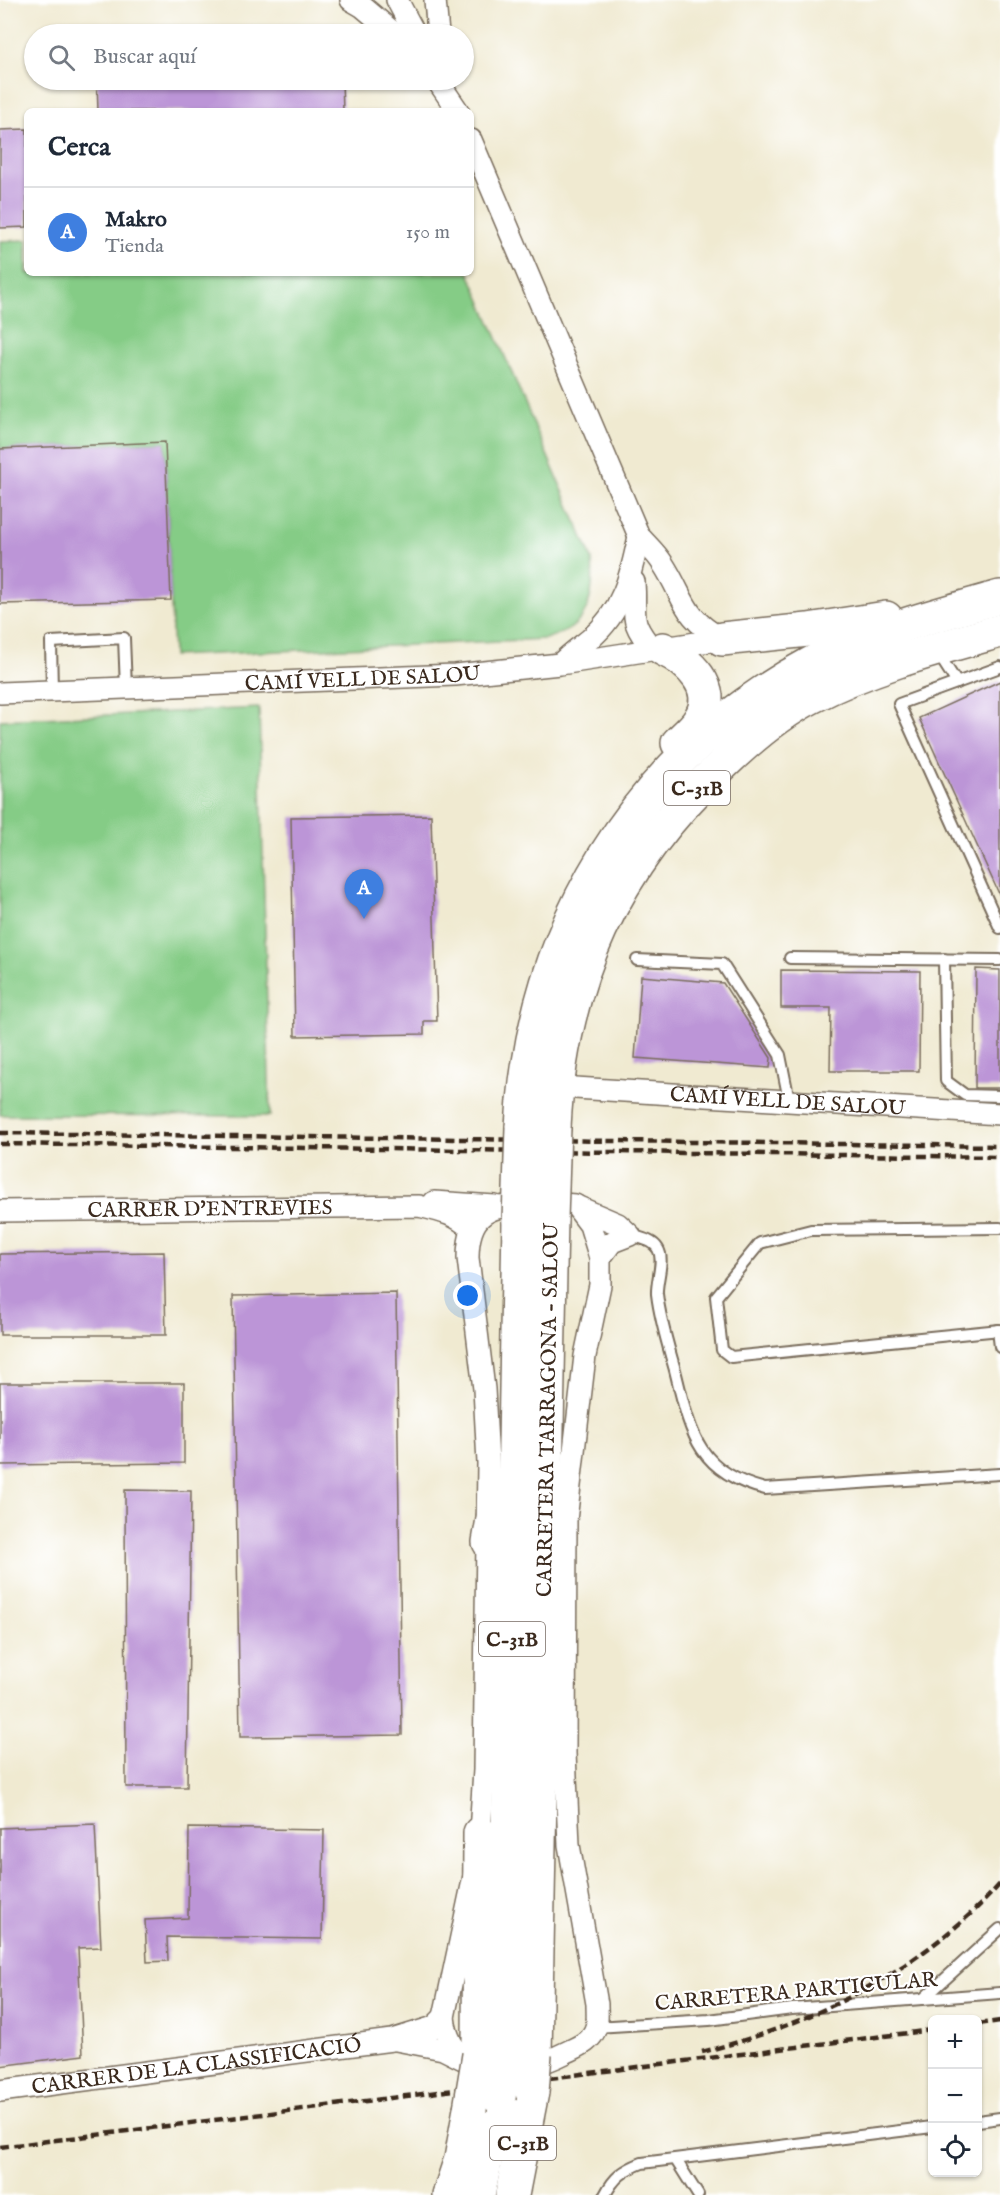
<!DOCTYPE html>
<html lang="es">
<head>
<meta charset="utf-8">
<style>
	:root { --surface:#fff; --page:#f6f6f7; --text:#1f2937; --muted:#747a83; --line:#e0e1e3; --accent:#d93025 }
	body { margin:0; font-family:"IM FELL English",serif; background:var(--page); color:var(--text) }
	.controls { position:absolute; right:18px; bottom:18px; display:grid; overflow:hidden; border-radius:9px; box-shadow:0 2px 4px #0004 }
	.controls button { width:54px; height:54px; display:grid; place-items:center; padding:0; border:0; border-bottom:2px solid var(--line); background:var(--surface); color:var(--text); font:30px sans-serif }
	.you { position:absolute; left:468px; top:1296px; width:21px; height:21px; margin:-15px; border:4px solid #fff; border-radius:50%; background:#1a73e8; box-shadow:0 0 0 9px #1a73e833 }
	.badge { display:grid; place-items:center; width:39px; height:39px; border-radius:50%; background:var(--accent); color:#fff; font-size:20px; font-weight:700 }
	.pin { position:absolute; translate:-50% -50px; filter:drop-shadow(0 2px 3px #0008) }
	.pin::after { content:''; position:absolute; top:32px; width:21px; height:18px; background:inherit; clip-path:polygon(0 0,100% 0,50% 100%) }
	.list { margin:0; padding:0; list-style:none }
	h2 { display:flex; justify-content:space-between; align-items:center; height:78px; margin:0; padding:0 24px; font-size:26px }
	h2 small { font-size:20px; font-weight:400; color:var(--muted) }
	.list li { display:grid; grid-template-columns:39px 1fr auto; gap:18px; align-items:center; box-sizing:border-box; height:90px; padding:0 24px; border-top:2px solid var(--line) }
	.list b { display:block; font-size:22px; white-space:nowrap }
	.list p { margin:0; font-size:20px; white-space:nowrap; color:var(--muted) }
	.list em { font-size:20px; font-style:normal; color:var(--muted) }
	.icon { flex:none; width:33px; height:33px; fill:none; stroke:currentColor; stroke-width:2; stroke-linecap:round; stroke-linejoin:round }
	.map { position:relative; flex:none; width:1000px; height:2195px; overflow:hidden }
	.search { position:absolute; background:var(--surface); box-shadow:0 2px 4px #0004; left:24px; top:24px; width:450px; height:66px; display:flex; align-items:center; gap:15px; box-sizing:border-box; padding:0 21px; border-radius:33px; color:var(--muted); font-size:22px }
	.panel { position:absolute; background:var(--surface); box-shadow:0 2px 4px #0004; left:24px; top:108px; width:450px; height:168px; border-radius:9px }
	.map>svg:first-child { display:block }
</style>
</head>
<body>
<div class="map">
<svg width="1000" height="2195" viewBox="0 0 1000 2195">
	<rect width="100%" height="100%" fill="#fff"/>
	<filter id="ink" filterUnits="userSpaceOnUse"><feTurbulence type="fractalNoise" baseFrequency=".0167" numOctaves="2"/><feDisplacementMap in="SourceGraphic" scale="12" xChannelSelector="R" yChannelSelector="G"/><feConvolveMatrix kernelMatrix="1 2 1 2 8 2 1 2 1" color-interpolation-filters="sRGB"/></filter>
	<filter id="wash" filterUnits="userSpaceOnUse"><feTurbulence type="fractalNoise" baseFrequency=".008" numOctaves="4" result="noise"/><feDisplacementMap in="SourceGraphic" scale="24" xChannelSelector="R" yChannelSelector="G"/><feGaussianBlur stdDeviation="1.35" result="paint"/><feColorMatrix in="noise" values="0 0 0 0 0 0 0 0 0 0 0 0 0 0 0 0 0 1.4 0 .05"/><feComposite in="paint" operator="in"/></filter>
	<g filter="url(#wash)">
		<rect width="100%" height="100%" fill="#f0ead1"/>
		<!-- green -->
		<g fill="#85cc86" stroke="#607b52" stroke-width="1.5">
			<path d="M27,240V273H469L592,559C594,583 593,613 571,628C564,633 553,636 545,639L173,656L165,442L0,449V241Z"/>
			<path d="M259,708L270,1116L0,1115V720Z"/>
		</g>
		<g id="blocks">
			<!-- building -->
			<g fill="#bc95d7">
				<path d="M97,80H342L343,111H98Z"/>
				<path d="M27,129V227L0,228V130Z"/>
				<path d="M165,442L171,600L0,604V449Z"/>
				<path d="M1000,681V896L919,718Z"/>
				<path d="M431,815L437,1021H424V1034L295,1036L291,817Z"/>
				<path d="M976,969L1000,970V1088H975Z"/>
				<path d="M781,970L920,971L919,1071H830L831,1008H781Z"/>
				<path d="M641,976L723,983L771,1058L770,1068L635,1058Z"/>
				<path d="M164,1252L166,1335H0V1254Z"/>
				<path d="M396,1293L402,1735L240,1737L233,1296Z"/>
				<path d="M0,1383H184V1463L0,1465Z"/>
				<path d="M125,1490L191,1491L187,1787H126Z"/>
				<path d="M95,1824L101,1947L78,1948L83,2055L0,2066V1828Z"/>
				<path d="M189,1828L324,1830L322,1939L167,1937L168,1961L147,1962L145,1920L188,1918Z"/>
			</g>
		</g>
	</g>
	<g filter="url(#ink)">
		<use href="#blocks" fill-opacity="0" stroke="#7a6d5d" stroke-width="1.5"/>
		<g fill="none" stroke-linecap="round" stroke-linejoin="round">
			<!-- service casing -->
			<g stroke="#7a6d5d" stroke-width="14">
				<g id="service">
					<path d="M937,652L957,683"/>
					<path d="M1000,667L899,704L1000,928"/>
					<path d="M52,691L51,642L124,638L126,688"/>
					<path d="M790,958L1000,960"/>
					<path d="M944,959L946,1081L965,1095L1000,1096"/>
					<path d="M637,960L722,964L780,1055L789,1100"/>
					<path d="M1000,1228L811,1230L760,1243L716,1297L722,1350L731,1357L1000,1330"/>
					<path d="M630,1235C640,1238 653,1240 658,1249C665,1260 656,1281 657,1294C660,1320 668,1345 675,1370C690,1430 696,1472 765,1489L1000,1474"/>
					<path d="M998,1330L1000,1347"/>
					<path d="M923,1999L1000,1929"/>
					<path d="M596,2027L709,2020L792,2009L1000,1993"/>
					<path d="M978,2121L1000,2118"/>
					<path d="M676,2160L698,2195"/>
					<path d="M605,2195C614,2177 624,2170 642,2163L932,2127"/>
				</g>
			</g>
			<!-- minor casing -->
			<g stroke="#7a6d5d" stroke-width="24">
				<g id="minor">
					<path d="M351,0L363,7L395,34"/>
					<path d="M397,0L415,34"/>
					<path d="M435,0L438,34"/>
					<path d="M437,80L458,111"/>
					<path d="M471,140L639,536C647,545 657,554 663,564C685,598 682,617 722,639"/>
					<path d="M634,582C637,618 627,618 653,650"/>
					<path d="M561,663C570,654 580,647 590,639C622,612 631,576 639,536"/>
					<path id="s1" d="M0,693L455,675L560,664L722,639"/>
					<path id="s2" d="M575,1088L1000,1114"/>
					<path d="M434,1202L495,1206"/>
					<path d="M535,1202L575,1205L590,1225L600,1258V1285L585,1356L566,1520L565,1753L569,1845L597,2004C597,2011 598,2021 596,2027C592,2042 577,2047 565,2053C520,2076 451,2084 444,2017L474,1876L480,1833L484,1770L488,1463L484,1389L468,1258C468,1208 492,1207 535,1202Z"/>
					<path d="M576,1206L618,1224L630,1235L612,1242L600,1258"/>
					<path id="s3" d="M0,1211L419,1206C440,1211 456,1214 471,1229"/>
					<path d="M396,2040L443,2049L463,2059"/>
					<path id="s4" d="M0,2091L392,2040L434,2027L444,2017"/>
				</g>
			</g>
			<!-- trunk casing -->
			<g stroke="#7a6d5d" stroke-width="36">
				<g id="trunk">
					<path d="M722,639L808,630L886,618"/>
					<path d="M663,649C687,660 720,688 700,719C695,728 685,736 678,743"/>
					<path d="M522,1127C533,929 635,757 812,663C871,632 936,615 1000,597"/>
					<path d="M554,1127C561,981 615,865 721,766C748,740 778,714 811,697C871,666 936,649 1000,631"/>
					<path d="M489,1542L499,1485"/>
					<path id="s5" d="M535,2054L551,1219"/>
					<path d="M479,2055L480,1833"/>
					<path d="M504,2059L519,1220"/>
					<path d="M449,2195L461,2159L470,2109"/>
					<path d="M478,2195L499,2098"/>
					<path d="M512,2195L532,2092"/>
				</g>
			</g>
			<!-- service -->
			<use href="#service" stroke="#fff" stroke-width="10"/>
			<!-- minor -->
			<use href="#minor" stroke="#fff" stroke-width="21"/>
			<!-- trunk -->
			<use href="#trunk" stroke="#fff" stroke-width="33"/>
			<!-- rail -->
			<g stroke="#3b2a1e" stroke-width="4.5" stroke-dasharray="9 4.5" stroke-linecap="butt">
				<path d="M0,1133L1000,1146"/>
				<path d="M0,1144L1000,1157"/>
				<path d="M978,2024L1000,2021"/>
				<path d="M702,2052C813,2024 922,1970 1000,1884"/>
				<path d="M0,2147L932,2030"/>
			</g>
			<!-- trunk-bridge casing -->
			<g stroke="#7a6d5d" stroke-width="36" stroke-linecap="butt">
				<g id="trunk-bridge">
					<path d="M551,1219L554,1127"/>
					<path d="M519,1220L522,1127"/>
					<path d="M532,2092L535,2054"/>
					<path d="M499,2098L504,2059"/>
					<path d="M470,2109L479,2055"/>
				</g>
			</g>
			<!-- trunk-bridge -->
			<use href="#trunk-bridge" stroke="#fff" stroke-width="33"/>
		</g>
	</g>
	<g text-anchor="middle" stroke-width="4.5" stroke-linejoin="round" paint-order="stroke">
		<!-- shield labels -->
		<g fill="#fff" stroke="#766a62" stroke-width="1.5">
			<rect x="664" y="771" width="66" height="34" rx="4.5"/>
			<rect x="479" y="1622" width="66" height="34" rx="4.5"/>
			<rect x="490" y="2126" width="66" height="34" rx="4.5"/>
		</g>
		<g font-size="20" font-weight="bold" fill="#3b2a1e">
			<text x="697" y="795">C-31B</text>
			<text x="512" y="1646">C-31B</text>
			<text x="523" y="2150">C-31B</text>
		</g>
		<!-- street labels -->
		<g font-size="21" fill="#3b2a1e" stroke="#fff">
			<text dy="7" stroke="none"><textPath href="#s1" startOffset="363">CAMÍ VELL DE SALOU</textPath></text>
			<text dy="7" stroke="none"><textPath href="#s2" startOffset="213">CAMÍ VELL DE SALOU</textPath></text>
			<text dy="7" stroke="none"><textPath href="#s3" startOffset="210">CARRER D'ENTREVIES</textPath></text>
			<text dy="7" stroke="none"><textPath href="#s5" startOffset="644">CARRETERA TARRAGONA - SALOU</textPath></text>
			<text transform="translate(796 1991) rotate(-5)" y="7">CARRETERA PARTICULAR</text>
			<text dy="7" stroke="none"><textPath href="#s4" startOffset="198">CARRER DE LA CLASSIFICACIÓ</textPath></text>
		</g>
	</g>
</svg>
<div class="controls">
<button>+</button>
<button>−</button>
<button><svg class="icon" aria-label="locate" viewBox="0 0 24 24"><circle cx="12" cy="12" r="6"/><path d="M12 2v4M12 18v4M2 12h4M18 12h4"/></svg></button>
</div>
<div class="you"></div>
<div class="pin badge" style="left:364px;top:919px;background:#3f7fe0">A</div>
<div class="search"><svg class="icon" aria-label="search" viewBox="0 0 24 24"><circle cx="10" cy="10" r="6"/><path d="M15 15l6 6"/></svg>Buscar aquí</div>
<section class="panel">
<h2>Cerca<small></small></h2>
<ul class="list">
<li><span class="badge" style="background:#3f7fe0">A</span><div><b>Makro</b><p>Tienda</p></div><em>150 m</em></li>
</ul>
</section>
</div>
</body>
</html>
